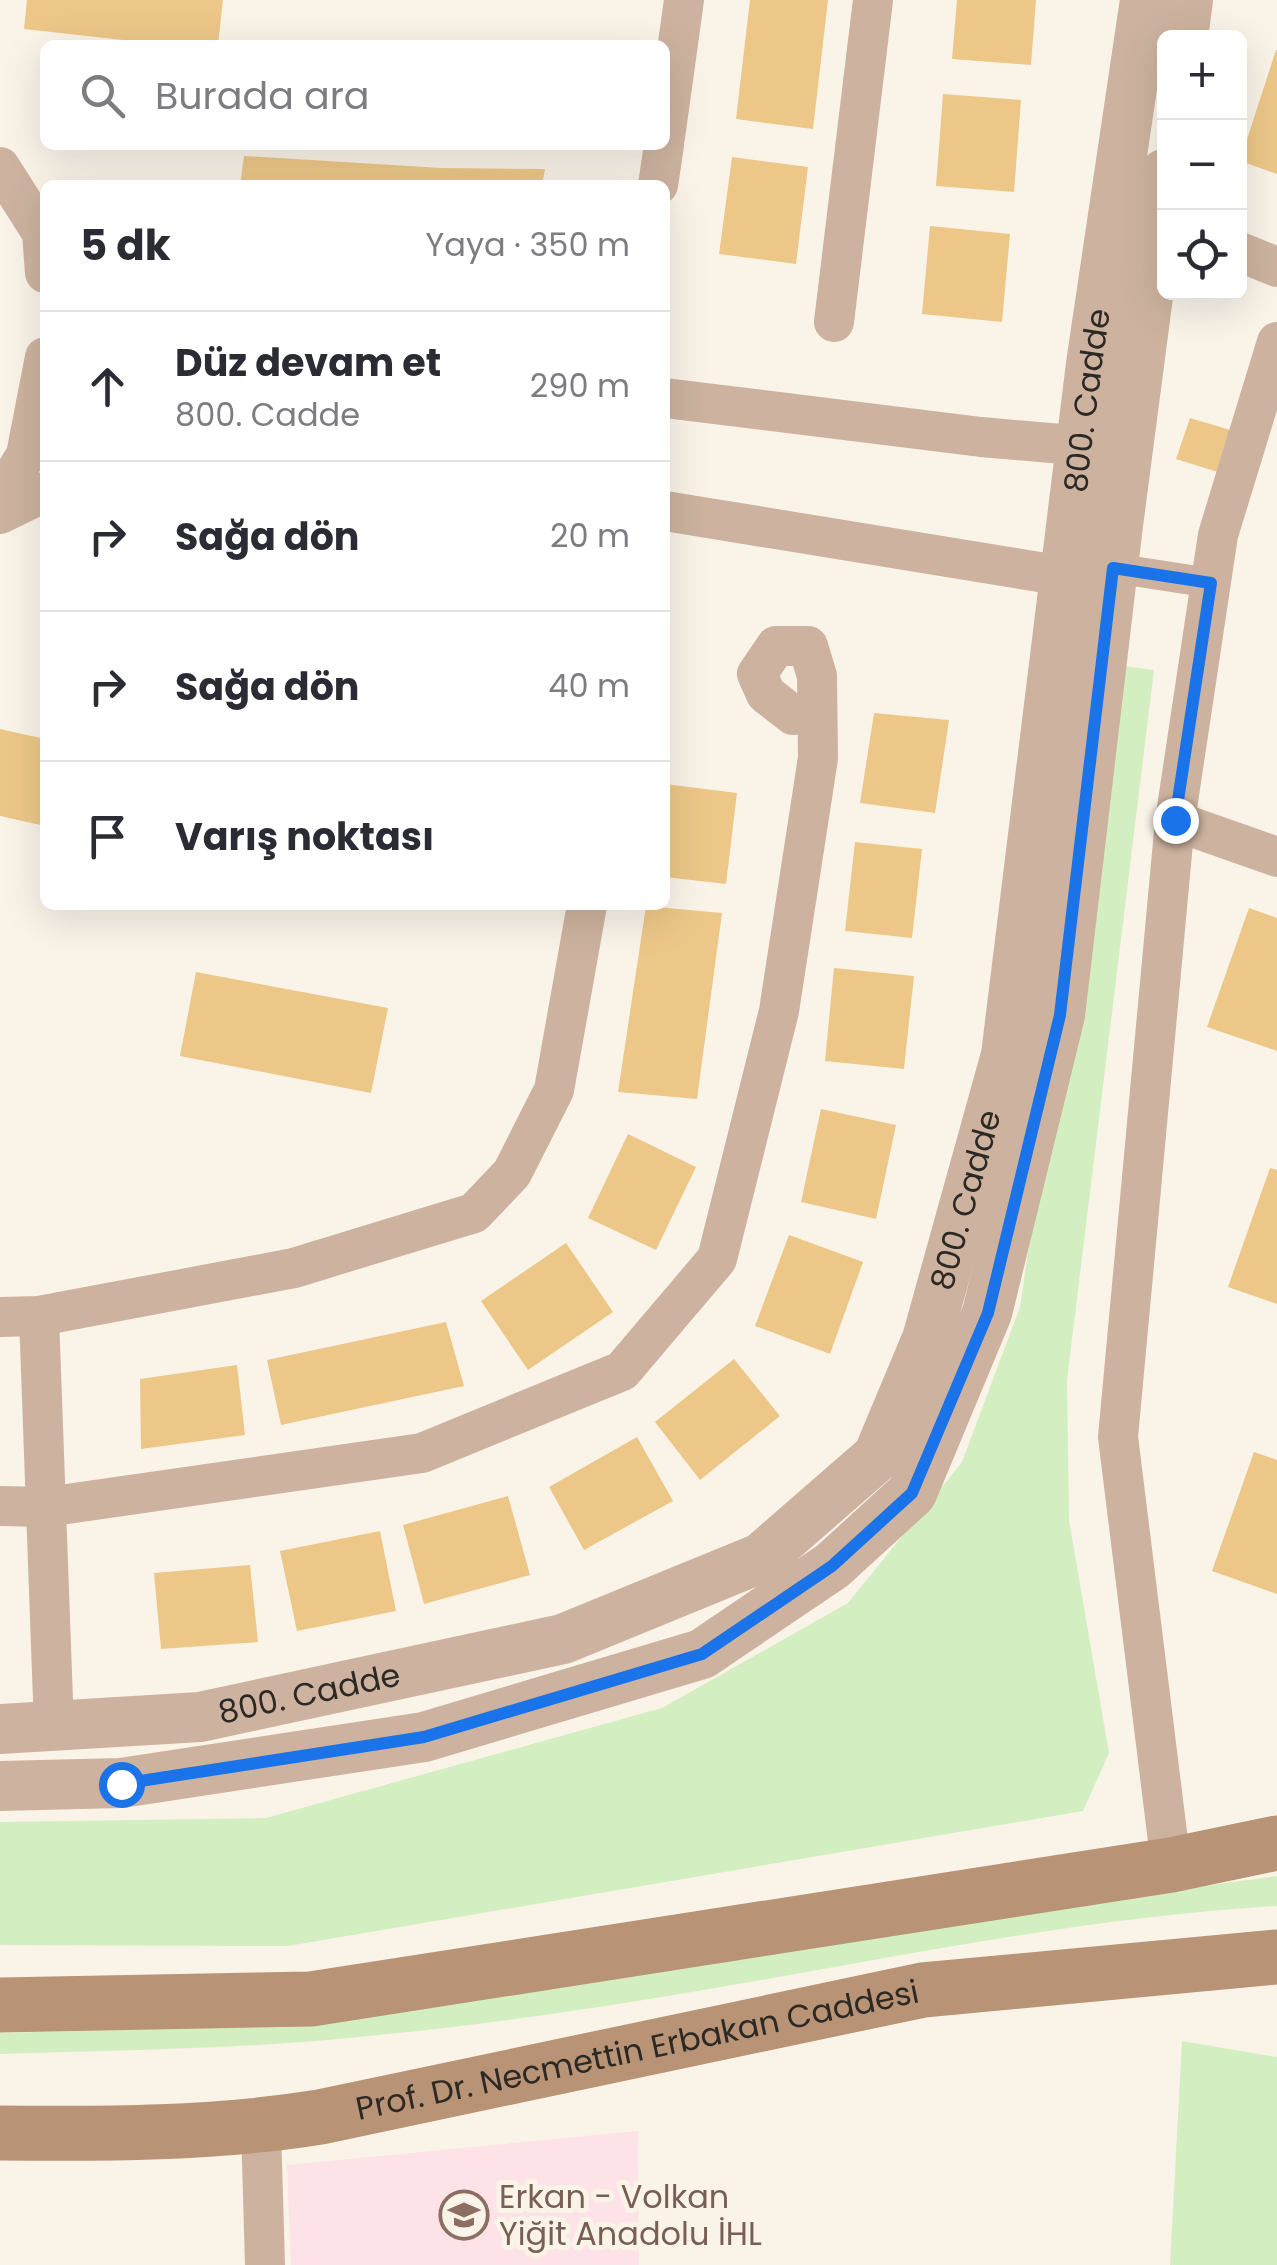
<!DOCTYPE html>
<html lang="tr">
<head>
<meta charset="utf-8">
<style>
	:root { --surface:#fff; --page:#f2f2f3; --text:#2b2b33; --muted:#7c7c81; --line:#e1e1e2 }
	body { margin:0; font-family:Poppins,sans-serif; background:var(--page); color:var(--text) }
	.controls { position:absolute; right:30px; top:30px; display:grid; overflow:hidden; border-radius:15px; box-shadow:0 10px 40px #0002 }
	.controls button { width:90px; height:90px; display:grid; place-items:center; padding:0; border:0; border-bottom:2px solid var(--line); background:var(--surface); color:var(--text); font:50px sans-serif }
	.stop { position:absolute; width:30px; height:30px; margin:-22px; border:8px solid #1a73e8; border-radius:50%; background:#fff }
	.stop.end { background:#1a73e8; border-color:#fff; box-shadow:0 2px 10px #0008 }
	.list { margin:0; padding:0; list-style:none }
	h2 { display:flex; justify-content:space-between; align-items:center; height:130px; margin:0; padding:0 40px; font-size:42px }
	h2 small { font-size:32px; font-weight:400; color:var(--muted) }
	.list li { display:grid; grid-template-columns:65px 1fr auto; gap:30px; align-items:center; box-sizing:border-box; height:150px; padding:0 40px; border-top:2px solid var(--line) }
	.list b { display:block; font-size:38px; white-space:nowrap }
	.list p { margin:0; font-size:32px; white-space:nowrap; color:var(--muted) }
	.list em { font-size:32px; font-style:normal; color:var(--muted) }
	.icon { flex:none; width:55px; height:55px; fill:none; stroke:currentColor; stroke-width:2; stroke-linecap:round; stroke-linejoin:round }
	.map { position:relative; flex:none; width:1277px; height:2265px; overflow:hidden }
	.search { position:absolute; background:var(--surface); box-shadow:0 10px 40px #0002; left:40px; top:40px; width:630px; height:110px; display:flex; align-items:center; gap:25px; box-sizing:border-box; padding:0 35px; border-radius:15px; color:var(--muted); font-size:38px }
	.panel { position:absolute; background:var(--surface); box-shadow:0 10px 40px #0002; left:40px; top:180px; width:630px; height:730px; border-radius:15px }
	.map>svg:first-child { display:block }
</style>
</head>
<body>
<div class="map">
<svg width="1277" height="2265" viewBox="0 0 1277 2265">
	<rect width="100%" height="100%" fill="#faf3e8"/>
	<!-- education -->
	<path fill="#fde2e8" d="M638,2131L639,2265H291L287,2165Z"/>
	<!-- green -->
	<g fill="#d3efc1">
		<path d="M1115,665L1154,670L1067,1380L1069,1520L1109,1753L1083,1811L288,1946L0,1945V1822L266,1818L662,1708L848,1603L962,1462L1020,1307Z"/>
		<path d="M1277,1876V1906C1077,1918 883,1960 686,1993C584,2010 481,2025 378,2035C253,2049 126,2050 0,2054V2033L156,2029Z"/>
		<path d="M1182,2041L1277,2057V2265H1170Z"/>
	</g>
	<!-- building -->
	<g fill="#edc788">
		<path d="M27,0H223L218,45H168L24,29Z"/>
		<path d="M750,0H828L813,129L736,119Z"/>
		<path d="M957,0H1036L1031,65L952,59Z"/>
		<path d="M1276,50H1277V174L1240,161Z"/>
		<path d="M943,94L1021,100L1014,192L936,186Z"/>
		<path d="M244,156L441,168L545,169L542,185H240Z"/>
		<path d="M732,157L808,167L796,264L719,254Z"/>
		<path d="M930,226L1010,234L1002,322L922,314Z"/>
		<path d="M1190,418L1237,432L1224,474L1176,459Z"/>
		<path d="M874,713L949,720L935,813L860,803Z"/>
		<path d="M0,729L45,739V826L0,816Z"/>
		<path d="M665,784L737,793L726,884L665,877Z"/>
		<path d="M855,842L922,849L912,938L845,931Z"/>
		<path d="M646,906L722,913L697,1099L618,1092Z"/>
		<path d="M1249,908L1277,918V1051L1207,1027Z"/>
		<path d="M834,968L914,976L904,1069L825,1061Z"/>
		<path d="M196,972L388,1008L371,1093L180,1056Z"/>
		<path d="M821,1109L896,1125L876,1219L801,1202Z"/>
		<path d="M628,1134L696,1167L656,1250L588,1218Z"/>
		<path d="M1270,1168L1277,1170V1304L1228,1287Z"/>
		<path d="M789,1235L863,1262L830,1354L755,1326Z"/>
		<path d="M566,1243L613,1312L528,1370L481,1301Z"/>
		<path d="M446,1322L464,1386L281,1425L267,1360Z"/>
		<path d="M734,1359L780,1416L700,1480L655,1422Z"/>
		<path d="M237,1365L245,1435L141,1449L140,1379Z"/>
		<path d="M637,1437L673,1501L584,1550L549,1487Z"/>
		<path d="M1254,1452L1277,1460V1594L1212,1571Z"/>
		<path d="M508,1496L530,1575L424,1604L403,1525Z"/>
		<path d="M380,1531L396,1611L297,1631L280,1551Z"/>
		<path d="M250,1565L258,1642L161,1649L154,1573Z"/>
	</g>
	<g fill="none" stroke-linecap="round" stroke-linejoin="round">
		<!-- pedestrian -->
		<path stroke="#cdb39f" stroke-width="30" d="M1113,568L1211,583"/>
		<!-- minor -->
		<g stroke="#cdb39f" stroke-width="40">
			<path d="M665,137L684,0"/>
			<path d="M0,167L42,233L45,273"/>
			<path d="M658,185L664,145"/>
			<path d="M1240,252L1277,267"/>
			<path d="M834,322L873,0"/>
			<path d="M665,398L981,437L1108,448"/>
			<path d="M0,498L26,455L45,357"/>
			<path d="M665,511L1095,581"/>
			<path d="M0,514L45,492"/>
			<path d="M1175,821L1277,857"/>
			<path d="M39,1316L54,1728"/>
			<path d="M0,1317L39,1316L294,1268L474,1213L512,1173L554,1090L587,905"/>
			<path d="M0,1506L46,1507L422,1453L622,1371L717,1259L779,1011L818,758L817,676L808,646H776L757,674L766,694L793,715L817,708"/>
			<path d="M1171,1865L1118,1437L1175,821L1218,535L1277,342"/>
			<path d="M261,2127L265,2265"/>
		</g>
		<!-- tertiary -->
		<g stroke="#cdb39f" stroke-width="50">
			<path d="M1183,38L1188,0"/>
			<path id="s1" d="M0,1729L200,1717L563,1639L761,1558L878,1456L927,1339L1006,1055L1091,364L1145,0"/>
			<path d="M0,1786L121,1783L424,1737L702,1654L832,1566L912,1493L987,1313L1060,1015L1118,525L1164,174"/>
		</g>
		<!-- secondary -->
		<g stroke="#b99375" stroke-width="55">
			<path d="M0,2005L311,1999L1171,1865L1277,1843"/>
			<path id="s2" d="M0,2133C107,2134 214,2134 320,2117L923,1990L1277,1957"/>
		</g>
	</g>
	<g fill="none" stroke-linecap="round" stroke-linejoin="round">
		<!-- route -->
		<path stroke="#1a73e8" stroke-width="12" d="M121,1784L424,1737L702,1654L832,1566L912,1493L988,1313L1060,1015L1113,568L1211,583L1175,820"/>
	</g>
	<!-- icons -->
	<defs>
		<g id="school-ring" transform="scale(2.5)"><circle r="9.5" fill="#faf3e8" stroke="#8d6e63" stroke-width="1.5"/><path d="M0-5L7-2L0 1L-7-2ZM-4 1L0 2.5L4 1V4Q0 6-4 4Z" fill="#8d6e63"/></g>
	</defs>
	<g fill-rule="evenodd">
		<use href="#school-ring" x="464" y="2215"/>
	</g>
	<g text-anchor="middle" stroke-width="10" stroke-linejoin="round" paint-order="stroke">
		<!-- street labels -->
		<g font-size="32" fill="#2c2925" stroke="#faf3e8">
			<text dy="11" stroke="none"><textPath href="#s1" startOffset="2022">800. Cadde</textPath></text>
			<text dy="11" stroke="none"><textPath href="#s1" startOffset="1212">800. Cadde</textPath></text>
			<text dy="11" stroke="none"><textPath href="#s1" startOffset="312">800. Cadde</textPath></text>
			<text dy="11" stroke="none"><textPath href="#s2" startOffset="645">Prof. Dr. Necmettin Erbakan Caddesi</textPath></text>
		</g>
		<!-- education labels -->
		<g font-size="32" fill="#785e54" stroke="#faf3e8" text-anchor="start">
			<text x="499" y="2208">Erkan - Volkan<tspan x="499" dy="37">Yiğit Anadolu İHL</tspan></text>
		</g>
	</g>
</svg>
<div class="controls">
<button>+</button>
<button>−</button>
<button><svg class="icon" aria-label="locate" viewBox="0 0 24 24"><circle cx="12" cy="12" r="6"/><path d="M12 2v4M12 18v4M2 12h4M18 12h4"/></svg></button>
</div>
<div class="stop" style="left:121px;top:1784px"></div>
<div class="stop end" style="left:1175px;top:820px"></div>
<div class="search"><svg class="icon" aria-label="search" viewBox="0 0 24 24"><circle cx="10" cy="10" r="6"/><path d="M15 15l6 6"/></svg>Burada ara</div>
<section class="panel">
<h2>5 dk<small>Yaya · 350 m</small></h2>
<ul class="list">
<li><svg class="icon" aria-label="ahead" viewBox="0 0 24 24"><path d="M12 20V5M6 11l6-6 6 6"/></svg><div><b>Düz devam et</b><p>800. Cadde</p></div><em>290 m</em></li>
<li><svg class="icon" aria-label="right" viewBox="0 0 24 24"><path d="M7 20v-9h11M14 6l5 5-5 5"/></svg><div><b>Sağa dön</b></div><em>20 m</em></li>
<li><svg class="icon" aria-label="right" viewBox="0 0 24 24"><path d="M7 20v-9h11M14 6l5 5-5 5"/></svg><div><b>Sağa dön</b></div><em>40 m</em></li>
<li><svg class="icon" aria-label="arrive" viewBox="0 0 24 24"><path d="M6 21V4h12l-3 4 3 4H6"/></svg><div><b>Varış noktası</b></div></li>
</ul>
</section>
</div>
</body>
</html>
